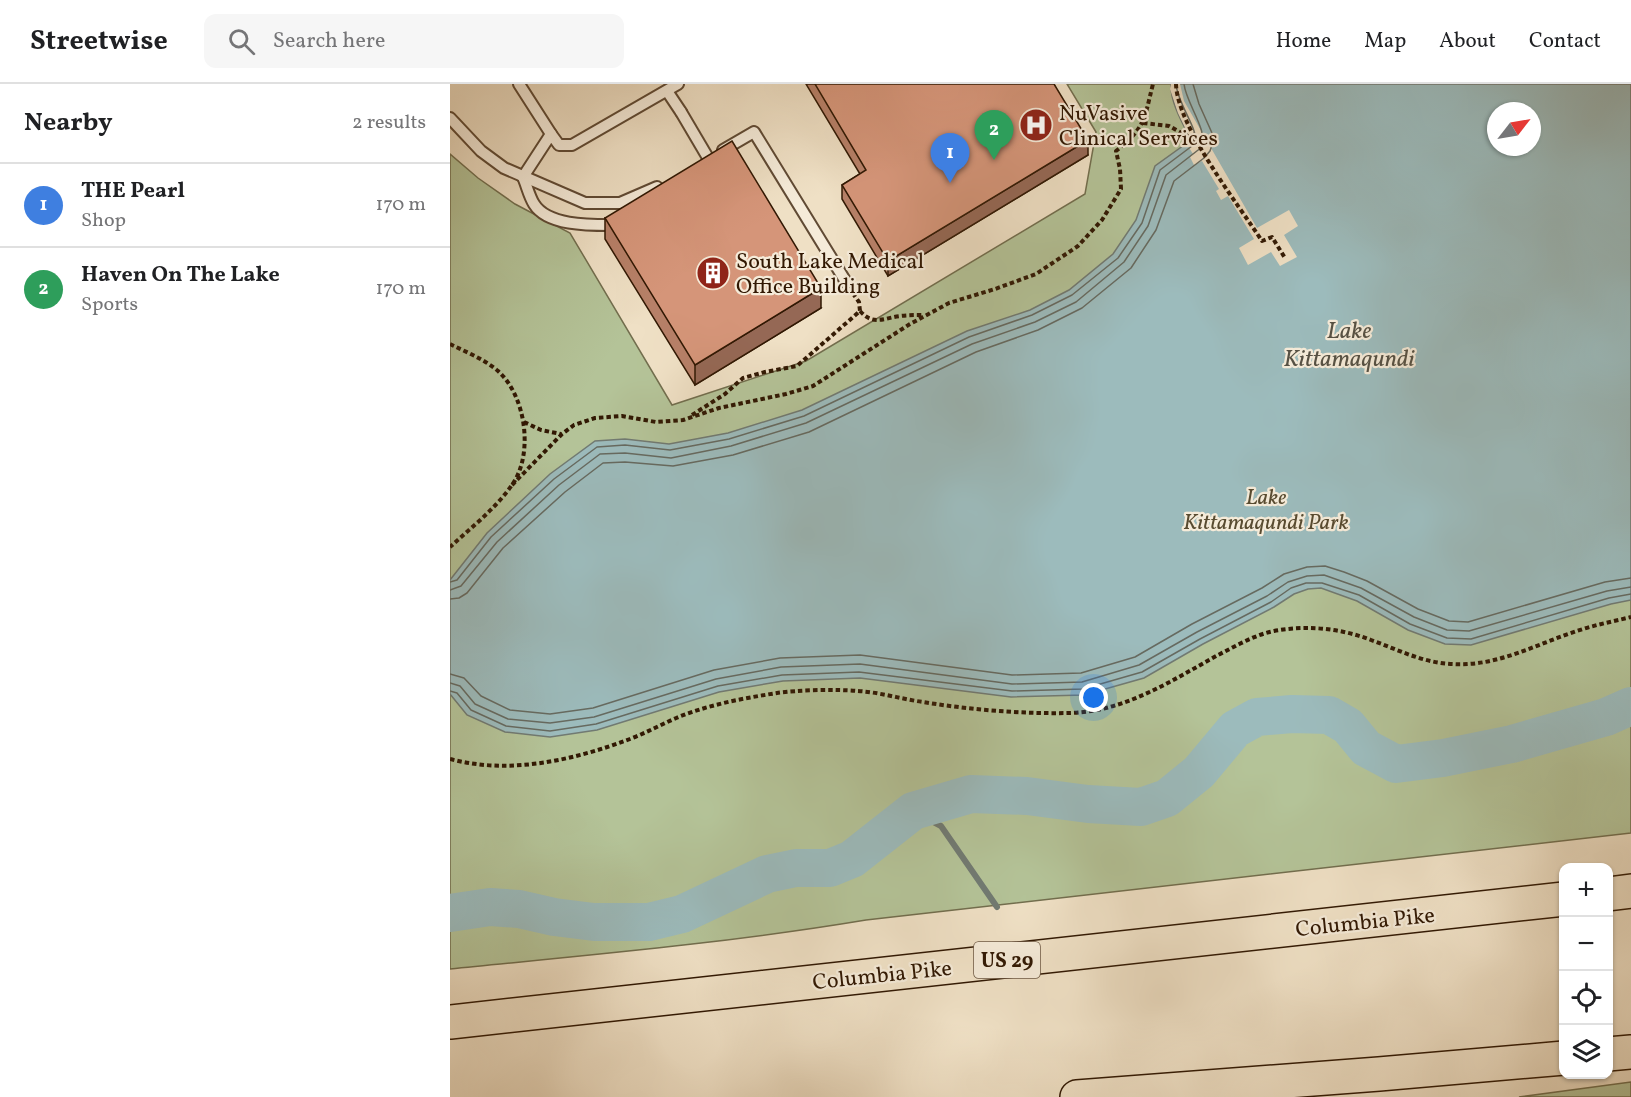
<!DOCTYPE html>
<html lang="en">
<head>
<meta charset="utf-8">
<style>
	:root { --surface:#fff; --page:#f6f6f6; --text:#202124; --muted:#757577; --line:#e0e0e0; --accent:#ea580c }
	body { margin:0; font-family:Vollkorn,serif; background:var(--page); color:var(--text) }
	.controls { position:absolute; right:18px; bottom:18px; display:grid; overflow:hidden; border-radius:12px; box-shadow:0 2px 4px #0004 }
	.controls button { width:54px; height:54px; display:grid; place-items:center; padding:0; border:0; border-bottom:2px solid var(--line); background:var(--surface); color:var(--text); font:30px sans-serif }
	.compass { position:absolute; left:1037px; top:18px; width:54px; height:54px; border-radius:50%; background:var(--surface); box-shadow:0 2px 4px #0004; rotate:59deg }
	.you { position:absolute; left:644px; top:614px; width:21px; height:21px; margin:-15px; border:4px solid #fff; border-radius:50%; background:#1a73e8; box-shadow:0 0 0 9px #1a73e833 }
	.badge { display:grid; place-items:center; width:39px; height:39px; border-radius:50%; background:var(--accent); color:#fff; font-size:20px; font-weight:700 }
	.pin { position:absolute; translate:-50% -50px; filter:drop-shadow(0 2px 3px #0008) }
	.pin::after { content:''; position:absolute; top:32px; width:21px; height:18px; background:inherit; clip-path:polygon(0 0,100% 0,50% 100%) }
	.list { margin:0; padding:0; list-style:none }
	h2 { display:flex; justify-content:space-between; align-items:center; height:78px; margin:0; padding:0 24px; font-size:26px }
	h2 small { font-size:20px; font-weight:400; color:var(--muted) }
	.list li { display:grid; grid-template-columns:39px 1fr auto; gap:18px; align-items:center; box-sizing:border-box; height:84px; padding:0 24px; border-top:2px solid var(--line) }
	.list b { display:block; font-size:22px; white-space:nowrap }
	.list p { margin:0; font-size:20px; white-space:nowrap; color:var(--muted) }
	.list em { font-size:20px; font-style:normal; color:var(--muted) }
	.icon { flex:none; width:33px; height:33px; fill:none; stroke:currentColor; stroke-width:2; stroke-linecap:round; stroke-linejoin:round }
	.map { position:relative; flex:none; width:1181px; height:1013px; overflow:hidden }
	header { display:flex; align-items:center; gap:36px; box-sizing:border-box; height:84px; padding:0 30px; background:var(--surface); border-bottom:2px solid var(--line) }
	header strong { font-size:28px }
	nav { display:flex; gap:33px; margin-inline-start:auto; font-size:21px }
	.search { width:420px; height:54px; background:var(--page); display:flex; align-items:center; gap:15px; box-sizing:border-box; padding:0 21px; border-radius:12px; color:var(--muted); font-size:22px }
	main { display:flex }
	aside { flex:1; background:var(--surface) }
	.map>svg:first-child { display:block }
</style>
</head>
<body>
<header>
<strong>Streetwise</strong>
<div class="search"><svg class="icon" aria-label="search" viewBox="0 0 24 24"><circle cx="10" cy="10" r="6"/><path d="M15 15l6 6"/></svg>Search here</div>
<nav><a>Home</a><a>Map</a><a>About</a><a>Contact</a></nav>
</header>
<main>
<aside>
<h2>Nearby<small>2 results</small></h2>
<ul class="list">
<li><span class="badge" style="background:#3f7fe0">1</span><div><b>THE Pearl</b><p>Shop</p></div><em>170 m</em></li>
<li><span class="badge" style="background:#2e9e5b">2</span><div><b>Haven On The Lake</b><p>Sports</p></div><em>170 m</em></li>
</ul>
</aside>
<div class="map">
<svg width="1181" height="1013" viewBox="0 0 1181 1013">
	<rect width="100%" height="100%" fill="#efe0c5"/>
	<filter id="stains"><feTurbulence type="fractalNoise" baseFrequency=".00333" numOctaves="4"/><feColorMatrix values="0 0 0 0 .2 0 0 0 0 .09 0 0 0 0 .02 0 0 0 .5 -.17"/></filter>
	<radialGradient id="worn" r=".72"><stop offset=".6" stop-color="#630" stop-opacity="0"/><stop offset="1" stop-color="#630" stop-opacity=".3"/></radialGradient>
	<!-- green -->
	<g fill="#b4c398" stroke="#726e4e" stroke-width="1.5" fill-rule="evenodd">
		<path d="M617,0H1181V749L416,836C278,859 139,871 0,885V70L28,94L65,120L120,149L222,321L356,277L635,110L646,48ZM1046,27H1082V63H1046Z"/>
		<path d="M1181,998V1013H1069Z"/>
	</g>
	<!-- water -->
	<path fill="#9cbbbc" stroke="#717a72" stroke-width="1.5" fill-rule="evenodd" d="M721,0H1181V516L1161,520L1021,561L995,560L958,546L907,517L871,504L858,505L844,510L824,523L753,560L694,594L634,611L561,613L410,594L333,597L269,608L147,646L100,653L55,648L17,631L0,610V496L37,449L100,390L145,357L175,355L219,360L278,349L352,326L517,247L580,226L619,206L663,170L686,136L705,82L741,56C733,40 720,18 721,0ZM1046,27H1082V63H1046Z"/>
	<!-- pier -->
	<path fill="#efe0c5" d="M721,0H730L734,17L807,144L839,126L848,142L834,151L847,173L830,182L821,168L798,181L789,164L804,155L778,112L771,116L766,107L769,105L752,77L744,81L740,73L743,70L736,59L741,56L728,29L720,5Z"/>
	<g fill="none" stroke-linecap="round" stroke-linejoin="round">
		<!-- shore -->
		<g stroke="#666a60" stroke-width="1.5">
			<path d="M0,498L7,496L41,453L104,395L147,363L175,361L220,366L279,355L354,332L519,253L582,231L622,211L668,174L692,139L710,86L746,59C748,45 727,18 726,0"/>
			<path d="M0,506L11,502L47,458L109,401L150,370L175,369L221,374L281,362L356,339L522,260L585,238L626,218L674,178L698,142L716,91L752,63C758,46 736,19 734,0"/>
			<path d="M0,515L9,514L17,509L53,464L115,408L153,379L175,378L223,382L283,371L359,348L526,268L588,246L632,224L681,184L706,146L724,97L754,74L760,67L763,58L762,49L749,20L743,0"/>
			<path d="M0,590L14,594L31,612L60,626L100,630L143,624L264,586L330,574L410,571L562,591L631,589L685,573L742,540L812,504L834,490L857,483L875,482L894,488L917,497L968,525L999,537L1018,538L1155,498L1181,494"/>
			<path d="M0,599L10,602L25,620L58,635L100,639L144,633L266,595L331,583L410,580L562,600L632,598L689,581L747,548L817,512L838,498L857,492L874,491L911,504L964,533L997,546L1019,547L1157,507L1181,503"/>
			<path d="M0,607L7,609L21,626L56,642L100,647L146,640L268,602L332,591L409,588L562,607L633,605L692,588L750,555L821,518L841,504L856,499H872L909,511L960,540L997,554L1021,555L1159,514L1181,510"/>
		</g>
		<!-- stream -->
		<path stroke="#717a72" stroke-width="6" d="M463,727L491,742L547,823"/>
		<!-- river -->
		<path stroke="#9cbbbc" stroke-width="38" d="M0,829L40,823L69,825L104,833L144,838H199L232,830L317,790L346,784H380L402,775L463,727L521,710L577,712L638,720L691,723L717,714L749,688L785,645L807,633L842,630L879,631L898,642L916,664L946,680L993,674L1062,660L1156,633L1181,622"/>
		<!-- service casing -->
		<g stroke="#604a34" stroke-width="14">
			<g id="service">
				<path d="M69,0L101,50"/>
				<path d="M217,7L231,28"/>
				<path d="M0,34L31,67L54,84L135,119H170L207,103"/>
				<path d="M273,66L304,48L396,198"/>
				<path d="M73,93L101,50L109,61H122L228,0"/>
				<path d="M73,93C77,102 79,112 84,120C98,143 144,141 169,141"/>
			</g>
		</g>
		<!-- motorway casing -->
		<g stroke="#311803" stroke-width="36">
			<g id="motorway">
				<path d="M1158,810L1181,807"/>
				<path d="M0,938L1114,815"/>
				<path d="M1158,970L1181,968"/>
				<path d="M627,1013L929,990L1114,974"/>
			</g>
		</g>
		<!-- path -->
		<g stroke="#311803" stroke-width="4" stroke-dasharray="4.5 3" stroke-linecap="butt">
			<path d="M726,0C727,42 788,120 812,157L822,153L835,174"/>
			<path d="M693,39L719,42L746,57"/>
			<path d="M410,227C423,242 434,234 450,232C458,231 466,231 474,231"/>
			<path d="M0,260C16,268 34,275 48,287C76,312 84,370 62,401C45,425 21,444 0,463"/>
			<path d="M242,331L275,310L293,294L315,288L347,282L410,227L409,218L404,211"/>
			<path d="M74,338L91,346L111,350"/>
			<path d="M62,401L112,350L124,341L145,334L172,332L206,338L233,336L269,324L336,310L363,302L460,240L499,219L545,205L586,190L628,162L652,136L671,105L670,85L666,67C696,43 694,35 703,0"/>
			<path d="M0,675C60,691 124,676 180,655C198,648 214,639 231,632C262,620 295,614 327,609C347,606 386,605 407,607C429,608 451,615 473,618C522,626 572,630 621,629C676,627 721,597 768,571C786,562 804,551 824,547C857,541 890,544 921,556C949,566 973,579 1003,580C1049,583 1090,558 1133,545C1149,540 1165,537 1181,533"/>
		</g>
		<!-- service -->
		<use href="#service" stroke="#f5ebd9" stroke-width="10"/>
		<!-- motorway -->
		<use href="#motorway" stroke="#efe0c5" stroke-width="33"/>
		<!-- service-bridge casing -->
		<g stroke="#604a34" stroke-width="14" stroke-linecap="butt">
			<path id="service-bridge" d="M231,28L264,84"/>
		</g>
		<!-- service-bridge -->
		<use href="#service-bridge" stroke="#f5ebd9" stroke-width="10"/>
	</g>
	<!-- wall -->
	<g fill="#b78068" stroke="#311803" stroke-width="1.5">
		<path d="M356,0H604L638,71L438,192L392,115V101L410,90Z"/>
		<path d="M155,134L371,224L245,301L155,155Z"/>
	</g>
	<!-- shaded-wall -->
	<g fill="#956855" stroke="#311803" stroke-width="1.5">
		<path d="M638,56V71L438,192V177Z"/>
		<path d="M371,204V224L245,301V281Z"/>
	</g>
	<!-- building -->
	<g fill="#d59579" stroke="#311803" stroke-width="1.5">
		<path d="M365,0H604L638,56L438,177L392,101L416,86Z"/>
		<path d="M282,57L371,204L245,281L155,134Z"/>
	</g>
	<!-- icons -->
	<defs>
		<g id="hospital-disc" transform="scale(1.725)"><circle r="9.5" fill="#8f2418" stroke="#f5ebd9"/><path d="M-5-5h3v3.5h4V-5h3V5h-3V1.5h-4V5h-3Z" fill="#fff"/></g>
		<g id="building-disc" transform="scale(1.725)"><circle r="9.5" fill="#8f2418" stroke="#f5ebd9"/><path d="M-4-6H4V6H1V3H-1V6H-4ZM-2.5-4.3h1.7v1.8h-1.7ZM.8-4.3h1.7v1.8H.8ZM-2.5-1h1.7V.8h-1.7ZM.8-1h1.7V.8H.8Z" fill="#fff"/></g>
	</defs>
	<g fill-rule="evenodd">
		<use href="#hospital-disc" x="586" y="41"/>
		<use href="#building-disc" x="263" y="189"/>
	</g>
	<g text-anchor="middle" stroke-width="4.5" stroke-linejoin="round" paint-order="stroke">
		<!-- shield labels -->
		<rect fill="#f5ebd9" stroke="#6c5743" stroke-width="1.5" x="524" y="858" width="66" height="36" rx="4.5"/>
		<g font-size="21" font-weight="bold" fill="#311803">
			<text x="557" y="883">US 29</text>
		</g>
		<!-- poi labels -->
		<g font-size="22" fill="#311803" stroke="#f5ebd9" text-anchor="start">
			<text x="609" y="36">NuVasive<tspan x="609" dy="25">Clinical Services</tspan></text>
			<text x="286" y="184">South Lake Medical<tspan x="286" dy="25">Office Building</tspan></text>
		</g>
		<!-- park labels -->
		<g font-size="22" font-style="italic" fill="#584b30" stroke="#f5ebd9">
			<text x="816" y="420">Lake<tspan x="816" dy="25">Kittamaqundi Park</tspan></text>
		</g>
		<!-- street labels -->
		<g font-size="22" fill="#311803" stroke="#f5ebd9">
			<text transform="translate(915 837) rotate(-6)" y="8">Columbia Pike</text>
			<text transform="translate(432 890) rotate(-6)" y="8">Columbia Pike</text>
		</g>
		<!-- water labels -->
		<g font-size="24" font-style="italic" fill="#565144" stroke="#f5ebd9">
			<text x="899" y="254">Lake<tspan x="899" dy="28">Kittamaqundi</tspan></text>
		</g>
	</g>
	<rect width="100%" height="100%" filter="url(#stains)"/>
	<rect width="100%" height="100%" fill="url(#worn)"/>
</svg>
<div class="controls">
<button>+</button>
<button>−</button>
<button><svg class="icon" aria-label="locate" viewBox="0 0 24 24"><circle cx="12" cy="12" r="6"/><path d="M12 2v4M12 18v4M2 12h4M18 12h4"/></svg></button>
<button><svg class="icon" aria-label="layers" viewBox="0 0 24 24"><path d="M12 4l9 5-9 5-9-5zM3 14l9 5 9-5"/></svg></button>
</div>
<svg class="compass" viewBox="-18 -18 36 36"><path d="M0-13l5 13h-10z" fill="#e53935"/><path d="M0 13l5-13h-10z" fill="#757577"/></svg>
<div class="you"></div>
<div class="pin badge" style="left:500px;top:99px;background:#3f7fe0">1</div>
<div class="pin badge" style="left:544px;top:76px;background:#2e9e5b">2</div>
</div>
</main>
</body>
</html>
